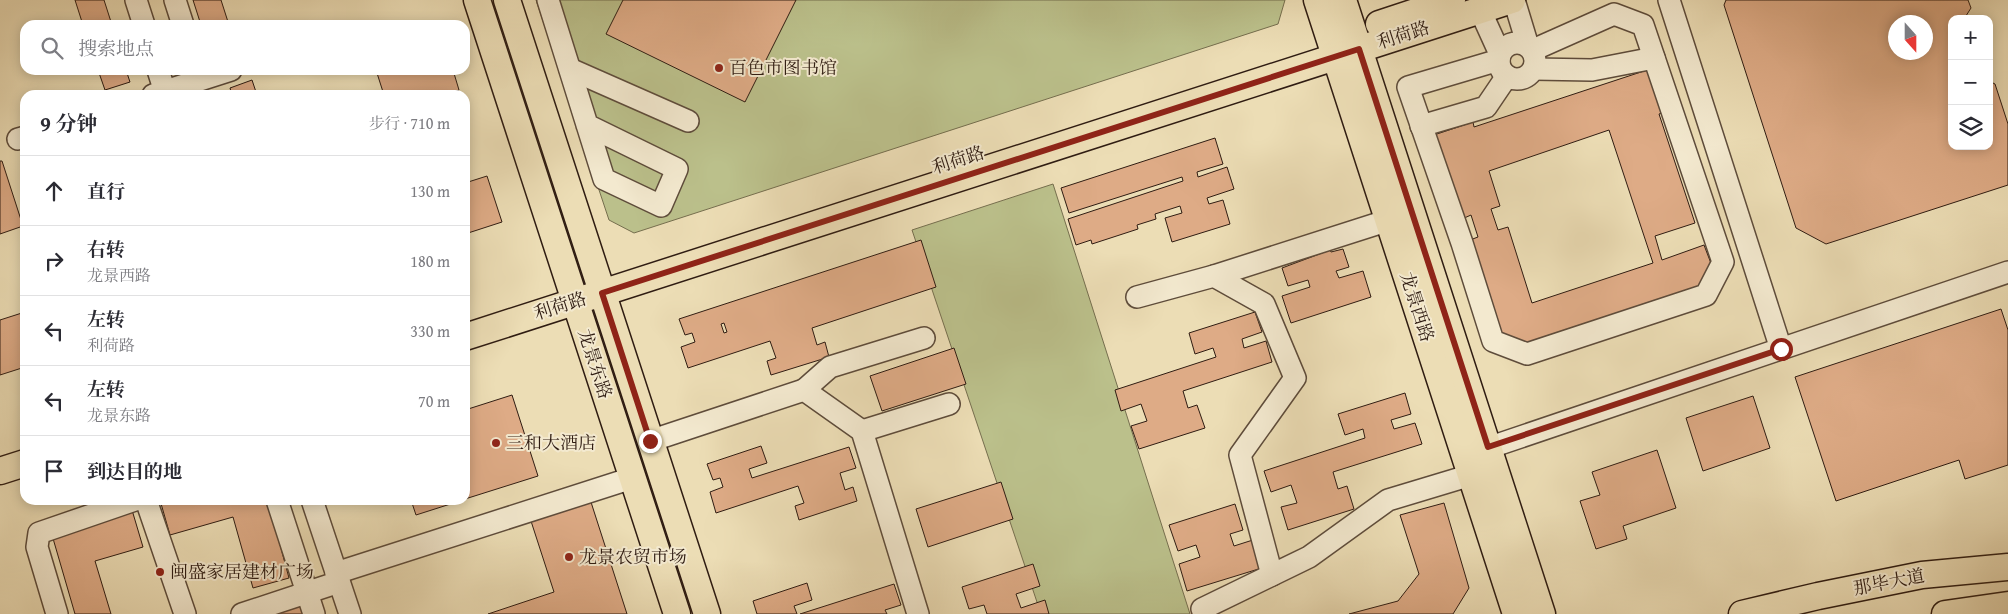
<!DOCTYPE html>
<html lang="zh">
<head>
<meta charset="utf-8">
<style>
	:root { --surface:#fff; --page:#f7f7f7; --text:#2b2b33; --muted:#7c7c81; --line:#e1e1e2 }
	body { margin:0; font-family:"Gentium Book Plus","Noto Serif SC",serif; background:var(--page); color:var(--text) }
	.controls { position:absolute; right:15px; top:15px; display:grid; overflow:hidden; border-radius:10px; box-shadow:0 2px 12px #0003 }
	.controls button { width:45px; height:45px; display:grid; place-items:center; padding:0; border:0; border-bottom:1px solid var(--line); background:var(--surface); color:var(--text); font:25px sans-serif }
	.compass { position:absolute; left:1888px; top:15px; width:45px; height:45px; border-radius:50%; background:var(--surface); box-shadow:0 2px 12px #0003; rotate:159deg }
	.stop { position:absolute; width:15px; height:15px; margin:-11px; border:4px solid #8f2418; border-radius:50%; background:#fff }
	.stop.end { background:#8f2418; border-color:#fff; box-shadow:0 1px 5px #0008 }
	.list { margin:0; padding:0; list-style:none }
	h2 { display:flex; justify-content:space-between; align-items:center; height:65px; margin:0; padding:0 20px; font-size:21px }
	h2 small { font-size:16px; font-weight:400; color:var(--muted) }
	.list li { display:grid; grid-template-columns:32px 1fr auto; gap:15px; align-items:center; box-sizing:border-box; height:70px; padding:0 20px; border-top:1px solid var(--line) }
	.list b { display:block; font-size:19px; white-space:nowrap }
	.list p { margin:0; font-size:16px; white-space:nowrap; color:var(--muted) }
	.list em { font-size:16px; font-style:normal; color:var(--muted) }
	.icon { flex:none; width:28px; height:28px; fill:none; stroke:currentColor; stroke-width:2; stroke-linecap:round; stroke-linejoin:round }
	.map { position:relative; flex:none; width:2008px; height:614px; overflow:hidden }
	.search { position:absolute; background:var(--surface); box-shadow:0 2px 12px #0003; left:20px; top:20px; width:450px; height:55px; display:flex; align-items:center; gap:12px; box-sizing:border-box; padding:0 18px; border-radius:15px; color:var(--muted); font-size:19px }
	.panel { position:absolute; background:var(--surface); box-shadow:0 2px 12px #0003; left:20px; top:90px; width:450px; height:415px; border-radius:15px }
	.map>svg:first-child { display:block }
</style>
</head>
<body>
<div class="map">
<svg width="2008" height="614" viewBox="0 0 2008 614">
	<rect width="100%" height="100%" fill="#ecddb5"/>
	<filter id="stains"><feTurbulence type="fractalNoise" baseFrequency=".004" numOctaves="4"/><feColorMatrix values="0 0 0 0 .2 0 0 0 0 .09 0 0 0 0 .02 0 0 0 .5 -.17"/></filter>
	<radialGradient id="worn" r=".72"><stop offset=".6" stop-color="#630" stop-opacity="0"/><stop offset="1" stop-color="#630" stop-opacity=".3"/></radialGradient>
	<!-- green -->
	<g fill="#bbc08b" stroke="#756e4e">
		<path d="M536,0H1285L1278,24L634,233L609,220Z"/>
		<path d="M1053,184L1190,614H1041L912,230Z"/>
	</g>
	<!-- building -->
	<g fill="#deab86" stroke="#2f1c12" fill-rule="evenodd">
		<path d="M75,0H104L112,25H83Z"/>
		<path d="M193,0H221L229,25H201Z"/>
		<path d="M623,0H796L745,102L606,34Z"/>
		<path d="M1726,0H1968L1971,8L1964,19H1952V146H1989V81L1995,84L2008,124V185L1826,244L1796,228L1724,5ZM1896,22H1926V52H1896Z"/>
		<path d="M98,70H126L130,82L105,90Z"/>
		<path d="M376,70H453L459,90L444,95H384Z"/>
		<path d="M1647,70L1662,113L1659,114L1695,223L1655,236L1662,260L1704,245L1712,266L1698,289L1525,346L1502,334L1470,240L1478,237L1471,215L1462,219L1434,135L1473,122L1474,127ZM1609,130L1653,263L1532,303L1508,227L1498,230L1491,209L1500,206L1489,171Z"/>
		<path d="M252,80L257,95H232L230,88Z"/>
		<path d="M1215,138L1223,164L1197,172L1198,177L1227,167L1234,189L1207,198L1209,204L1223,200L1230,224L1172,242L1165,218L1182,213L1180,206L1155,214L1156,219L1137,225L1138,229L1092,244L1091,240L1076,245L1068,219L1183,181L1182,177L1069,213L1061,188Z"/>
		<path d="M0,161H2L23,226L0,234Z"/>
		<path d="M487,176L502,222L465,234V183Z"/>
		<path d="M921,240L936,287L812,328L817,345L825,342L829,357L771,375L767,361L776,358L770,341L688,368L681,347L695,342L692,333L685,335L679,319ZM724,323L727,332L724,333L721,324Z"/>
		<path d="M1343,249L1349,267L1336,271L1339,278L1363,271L1371,297L1291,323L1282,296L1310,287L1308,280L1288,286L1282,268L1330,250L1331,252Z"/>
		<path d="M2001,309L2008,330V465L1965,479L1959,460L1836,501L1795,377Z"/>
		<path d="M25,312V367L0,375V320Z"/>
		<path d="M1255,312L1262,332L1242,339L1244,348L1266,341L1272,362L1183,391L1188,408L1197,405L1205,428L1139,449L1131,426L1147,421L1141,404L1121,411L1115,390L1216,357L1213,348L1195,354L1189,333Z"/>
		<path d="M954,348L966,384L882,411L870,376Z"/>
		<path d="M1405,393L1411,414L1391,420L1394,429L1415,423L1422,444L1333,472L1338,489L1347,486L1354,509L1288,530L1281,507L1297,503L1291,485L1271,492L1264,471L1365,438L1363,429L1345,435L1338,414Z"/>
		<path d="M512,395L538,476L465,499V410Z"/>
		<path d="M1753,396L1770,448L1703,471L1686,418Z"/>
		<path d="M761,446L767,463L749,469L752,478L849,447L856,468L840,473L845,490L853,487L857,501L799,520L795,506L804,503L798,486L716,513L710,492L723,487L720,478L713,480L707,464Z"/>
		<path d="M1657,450L1676,508L1623,526L1627,539L1596,549L1580,501L1600,495L1592,472Z"/>
		<path d="M1001,482L1013,519L928,547L916,509Z"/>
		<path d="M590,499L627,614H488L554,592L530,518Z"/>
		<path d="M160,500H268L289,578L253,588L233,517L170,535Z"/>
		<path d="M411,500H463L416,515Z"/>
		<path d="M1444,503L1469,588L1453,614H1349L1398,601L1419,574L1400,515Z"/>
		<path d="M1235,504L1243,530L1230,534L1234,546L1256,539L1265,567L1187,591L1179,564L1200,557L1196,545L1178,551L1169,525Z"/>
		<path d="M132,510L143,547L95,561L111,614H75L52,535Z"/>
		<path d="M1033,564L1040,586L1016,594L1021,608L1045,600L1049,614H987L984,605L969,609L962,587Z"/>
		<path d="M807,583L812,600L794,606L797,614H757L753,601Z"/>
		<path d="M894,584L901,605L885,610L887,614H800Z"/>
		<path d="M300,606L303,614H275Z"/>
	</g>
	<g fill="none" stroke-linecap="round" stroke-linejoin="round">
		<!-- minor casing -->
		<g stroke="#5e4c3b" stroke-width="24">
			<g id="minor">
				<path d="M136,0L144,25"/>
				<path d="M175,0L183,25"/>
				<path d="M548,0C567,60 585,120 604,179L661,206L677,169L587,125"/>
				<path d="M1514,0L1528,46"/>
				<path d="M1669,0L1781,349"/>
				<path d="M1480,10L1500,54"/>
				<circle cx="1517" cy="61" r="18"/>
				<path d="M1499,60L1408,87L1462,243L1493,341L1527,354L1706,295L1723,262L1643,25L1614,14L1533,50"/>
				<path d="M570,69L688,121"/>
				<path d="M1534,69L1592,70L1654,58"/>
				<path d="M158,70L166,95"/>
				<path d="M153,95L231,70"/>
				<path d="M1421,126L1486,107L1507,76"/>
				<path d="M18,139L25,137"/>
				<path d="M1214,276L1389,220"/>
				<path d="M1137,297L1214,276L1264,304L1295,378L1240,455L1272,575"/>
				<path d="M804,390L830,367L924,338"/>
				<path d="M862,431L949,404"/>
				<path d="M650,441L804,390L862,431L918,614"/>
				<path d="M1473,453L2008,272"/>
				<path d="M146,500L185,614"/>
				<path d="M277,500L314,614"/>
				<path d="M312,500L350,614"/>
				<path d="M336,573L632,478"/>
				<path d="M1202,609L1309,557L1388,500L1471,475"/>
				<path d="M57,614L37,547L39,533L135,500"/>
				<path d="M242,614L339,582"/>
			</g>
		</g>
		<!-- major casing -->
		<g stroke="#2f1c12" stroke-width="29">
			<g id="major">
				<path d="M477,0L677,614"/>
				<path d="M507,0L707,614"/>
				<path d="M1317,0L1516,614"/>
				<path d="M1343,0L1542,614"/>
				<path d="M1379,24L1452,0"/>
				<path d="M465,337L1512,0"/>
				<path d="M0,471L25,463"/>
				<path d="M1742,614L1818,596L1922,575L2008,567"/>
				<path d="M1945,614L2008,605"/>
			</g>
		</g>
		<!-- minor -->
		<use href="#minor" stroke="#f3e9cf" stroke-width="21"/>
		<!-- major -->
		<use href="#major" stroke="#ecddb5" stroke-width="26"/>
	</g>
	<g fill="none" stroke-linecap="round" stroke-linejoin="round">
		<!-- route -->
		<path stroke="#8f2418" stroke-width="6" d="M650,441L602,293L1359,49L1488,447L1781,349"/>
	</g>
	<!-- markers -->
	<g fill="#8f2418" stroke="#f3e9cf" stroke-width="2">
		<circle cx="719" cy="68" r="5"/>
		<circle cx="496" cy="443" r="5"/>
		<circle cx="569" cy="557" r="5"/>
		<circle cx="160" cy="572" r="5"/>
	</g>
	<g text-anchor="middle" stroke-width="4" stroke-linejoin="round" paint-order="stroke">
		<!-- street labels -->
		<g font-size="18" fill="#2f1c12" stroke="#f3e9cf">
			<text transform="translate(1403 35) rotate(-18)" y="6">利荷路</text>
			<text transform="translate(958 160) rotate(-18)" y="6">利荷路</text>
			<text transform="translate(560 306) rotate(-18)" y="6">利荷路</text>
			<text transform="translate(1417 307) rotate(72)" y="6">龙景西路</text>
			<text transform="translate(595 364) rotate(72)" y="6">龙景东路</text>
			<text transform="translate(1889 582) rotate(-11)" y="6">那毕大道</text>
		</g>
		<!-- poi labels -->
		<g font-size="18" fill="#2f1c12" stroke="#f3e9cf" text-anchor="start">
			<text x="729" y="74">百色市图书馆</text>
			<text x="506" y="449">三和大酒店</text>
			<text x="579" y="563">龙景农贸市场</text>
			<text x="170" y="578">闽盛家居建材广场</text>
		</g>
	</g>
	<rect width="100%" height="100%" filter="url(#stains)"/>
	<rect width="100%" height="100%" fill="url(#worn)"/>
</svg>
<div class="controls">
<button>+</button>
<button>−</button>
<button><svg class="icon" aria-label="layers" viewBox="0 0 24 24"><path d="M12 4l9 5-9 5-9-5zM3 14l9 5 9-5"/></svg></button>
</div>
<svg class="compass" viewBox="-18 -18 36 36"><path d="M0-13l5 13h-10z" fill="#e53935"/><path d="M0 13l5-13h-10z" fill="#7c7c81"/></svg>
<div class="stop" style="left:1781px;top:349px"></div>
<div class="stop end" style="left:650px;top:441px"></div>
<div class="search"><svg class="icon" aria-label="search" viewBox="0 0 24 24"><circle cx="10" cy="10" r="6"/><path d="M15 15l6 6"/></svg>搜索地点</div>
<section class="panel">
<h2>9 分钟<small>步行 · 710 m</small></h2>
<ul class="list">
<li><svg class="icon" aria-label="ahead" viewBox="0 0 24 24"><path d="M12 20V5M6 11l6-6 6 6"/></svg><div><b>直行</b></div><em>130 m</em></li>
<li><svg class="icon" aria-label="right" viewBox="0 0 24 24"><path d="M7 20v-9h11M14 6l5 5-5 5"/></svg><div><b>右转</b><p>龙景西路</p></div><em>180 m</em></li>
<li><svg class="icon" aria-label="left" viewBox="0 0 24 24"><path d="M17 20v-9H6M10 6l-5 5 5 5"/></svg><div><b>左转</b><p>利荷路</p></div><em>330 m</em></li>
<li><svg class="icon" aria-label="left" viewBox="0 0 24 24"><path d="M17 20v-9H6M10 6l-5 5 5 5"/></svg><div><b>左转</b><p>龙景东路</p></div><em>70 m</em></li>
<li><svg class="icon" aria-label="arrive" viewBox="0 0 24 24"><path d="M6 21V4h12l-3 4 3 4H6"/></svg><div><b>到达目的地</b></div></li>
</ul>
</section>
</div>
</body>
</html>
